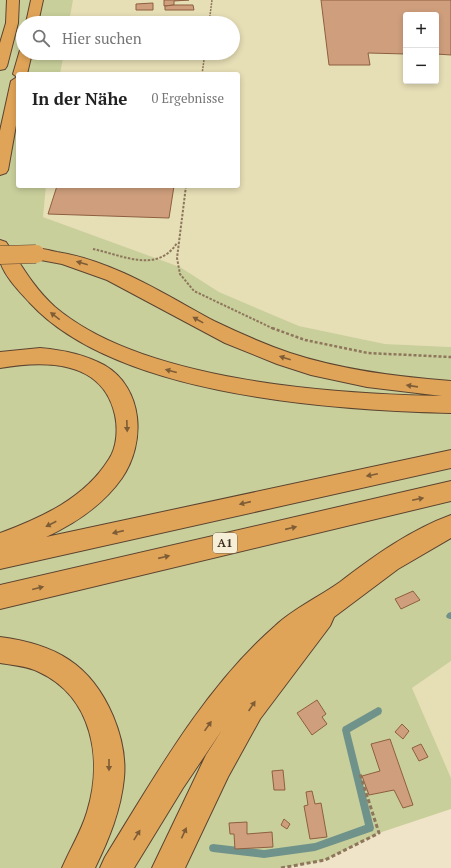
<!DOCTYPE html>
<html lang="de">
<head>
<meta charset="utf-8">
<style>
	:root { --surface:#fff; --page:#f6f6f6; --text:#222; --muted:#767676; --line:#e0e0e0 }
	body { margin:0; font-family:"PT Serif",serif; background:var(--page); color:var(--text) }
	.controls { position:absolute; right:12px; top:12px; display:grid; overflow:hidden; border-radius:4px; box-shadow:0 2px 6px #0003 }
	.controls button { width:36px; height:36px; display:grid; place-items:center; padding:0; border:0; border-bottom:1px solid var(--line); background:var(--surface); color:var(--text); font:20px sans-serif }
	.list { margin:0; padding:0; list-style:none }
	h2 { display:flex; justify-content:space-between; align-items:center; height:52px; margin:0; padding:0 16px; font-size:17px }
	h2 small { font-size:13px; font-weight:400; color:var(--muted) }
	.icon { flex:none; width:22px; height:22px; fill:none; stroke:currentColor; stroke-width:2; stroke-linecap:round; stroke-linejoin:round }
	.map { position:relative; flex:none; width:451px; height:868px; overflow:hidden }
	.search { position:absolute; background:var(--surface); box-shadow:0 2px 6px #0003; left:16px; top:16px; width:224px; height:44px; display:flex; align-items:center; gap:10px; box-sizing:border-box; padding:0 14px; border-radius:22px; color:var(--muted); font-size:15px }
	.panel { position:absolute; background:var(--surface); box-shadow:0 2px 6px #0003; left:16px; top:72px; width:224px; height:116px; border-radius:4px }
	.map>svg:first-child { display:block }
</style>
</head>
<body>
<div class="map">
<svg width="451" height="868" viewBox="0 0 451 868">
	<rect width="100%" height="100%" fill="#f0e4c8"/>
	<!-- farmland -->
	<g fill="#e6deb5" fill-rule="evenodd">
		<path d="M73,0H451V347L385,344L299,326L219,292L180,267L43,217L46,186H238V74H60L64,53H233V23H69ZM406,15H436V81H406Z"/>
		<path d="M451,661V778L412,688Z"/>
	</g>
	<!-- green -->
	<path fill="#c9cf9b" d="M0,0H73L69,23H23V53H64L60,74H18V186H46L43,217L180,267L219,292L299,326L385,344L451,347V661L412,688L451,778V809L379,833L325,860L281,868H0Z"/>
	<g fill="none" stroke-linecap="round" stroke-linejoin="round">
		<!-- stream -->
		<g fill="#6f938a" fill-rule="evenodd">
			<path d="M451,612V619H450L447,618L446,616L448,613Z"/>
			<path d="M378,707L381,708L382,711L381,714L350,732L374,828L373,831L315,851L264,858L213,852L210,851L209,848L210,845L213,844L264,850L315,843L365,825L342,730L343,727Z"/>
		</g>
	</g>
	<!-- building -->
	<g fill="#cf9f7d" stroke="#8d5f41">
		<path d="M164,0H189L174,1V5L164,6Z"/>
		<path d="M321,0H451V55L436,54V15H406V54L368,53L370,65H329Z"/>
		<path d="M153,3V10H136V4Z"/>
		<path d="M174,5H193L194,10H165V6Z"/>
		<path d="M57,186H174L169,218L48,214Z"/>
		<path d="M413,591L420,600L401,609L395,599Z"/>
		<path d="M317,700L326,714L322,717L327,724L312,735L297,713Z"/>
		<path d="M402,724L409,731L403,739L395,732Z"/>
		<path d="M390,739L413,805L403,808L394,790L369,795L362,776L380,771L371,744Z"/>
		<path d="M421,744L428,757L419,761L412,748Z"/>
		<path d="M283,770L285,790H274L272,771Z"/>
		<path d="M312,791L315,804L321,803L327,837L310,839L304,806L308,805L306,792Z"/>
		<path d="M284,819L290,824L287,829L281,825Z"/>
		<path d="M247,822V834L272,832L273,847L235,849L234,834H230L229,823Z"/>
	</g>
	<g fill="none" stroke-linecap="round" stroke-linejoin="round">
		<!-- motorway casing -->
		<g stroke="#5b4430" stroke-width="2">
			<g id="motorway">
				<path d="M7,0H19L18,23L7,66L5,69L0,70V43L6,23Z"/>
				<path d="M31,0H43L38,23H26Z"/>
				<path d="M20,50H23V53H32L27,74H18V114L8,170L6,173L0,175V131L11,81L17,77L13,74Z"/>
				<path d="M0,240L6,242C22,266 33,287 55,307C142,381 331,394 442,396L367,387L311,375L277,364L225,343L107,280L62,264L30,258L27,254L30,250C39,247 47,250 57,252C114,261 164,294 214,321C239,333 264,344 290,353C342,370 397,377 451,381V413C330,410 116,396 30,303C20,292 4,276 0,261C0,255 0,247 0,240Z"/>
				<path d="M40,348C62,350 84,354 104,365C144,388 146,443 122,478C103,505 76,523 46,537L451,450V468L0,569V533C41,518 85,498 109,459C117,447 118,429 115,415C103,360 45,360 0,368V352Z"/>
				<path d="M451,481V501L0,609V585Z"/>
				<path d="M451,515V538L398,569L334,617L330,626L260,719L228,777L185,868H152L206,755L222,730L183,788L134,868H100L105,857C154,778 204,688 275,626C293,609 319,597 340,582C374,556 410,530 451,515Z"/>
				<path d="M0,637C55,644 91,664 113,716C121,735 126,757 124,778C121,810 109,839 95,868H62C70,849 81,832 87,812C103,760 93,697 39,672C27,666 13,665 0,663Z"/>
			</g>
		</g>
		<!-- path-far3 -->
		<g stroke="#8d765c" stroke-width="1.5" stroke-dasharray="2 1" stroke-linecap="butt">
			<path d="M209,23L212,0"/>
			<path d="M202,74L205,53"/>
		</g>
		<!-- path-far2 -->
		<g stroke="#8d765c" stroke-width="2" stroke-dasharray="2.5 1.5" stroke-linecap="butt">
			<path d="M186,186L177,258L180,274L194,291L274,329"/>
			<path d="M93,249C122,255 157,274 177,243"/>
		</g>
		<!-- path-far1 -->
		<path stroke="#8d765c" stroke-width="2.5" stroke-dasharray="3 2" stroke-linecap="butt" d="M272,328L305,340L368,353L451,357"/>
		<!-- path -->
		<path stroke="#8d765c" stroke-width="3" stroke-dasharray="4 2.5" stroke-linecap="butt" d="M281,868L325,860L379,833L360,774"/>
		<!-- motorway -->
		<use href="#motorway" fill="#e0a458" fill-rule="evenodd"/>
		<!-- motorway-bridge casing -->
		<g stroke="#5b4430" stroke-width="19" stroke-linecap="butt">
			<path id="motorway-bridge" d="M0,255L36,254"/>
		</g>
		<!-- motorway-bridge -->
		<use href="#motorway-bridge" stroke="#e0a458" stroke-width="18"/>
	</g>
	<!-- one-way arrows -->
	<defs><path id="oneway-solid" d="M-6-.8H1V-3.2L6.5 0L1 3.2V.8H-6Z"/></defs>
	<g fill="#7e5d36">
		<use href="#oneway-solid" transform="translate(82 263) rotate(-164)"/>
		<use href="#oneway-solid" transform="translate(55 316) rotate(-142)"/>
		<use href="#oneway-solid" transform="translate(198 320) rotate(-151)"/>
		<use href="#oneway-solid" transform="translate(285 358) rotate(-163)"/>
		<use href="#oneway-solid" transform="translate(171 371) rotate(-165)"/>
		<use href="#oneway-solid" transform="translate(412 386) rotate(-172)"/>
		<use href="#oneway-solid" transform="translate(127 426) rotate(88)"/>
		<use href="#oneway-solid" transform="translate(372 475) rotate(168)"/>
		<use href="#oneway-solid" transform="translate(418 499) rotate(-12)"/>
		<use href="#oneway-solid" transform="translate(245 503) rotate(167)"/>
		<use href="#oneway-solid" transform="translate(51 524) rotate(153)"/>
		<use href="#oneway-solid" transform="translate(291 528) rotate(-13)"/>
		<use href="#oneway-solid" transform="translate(118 532) rotate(167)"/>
		<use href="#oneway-solid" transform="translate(164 557) rotate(-13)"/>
		<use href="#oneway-solid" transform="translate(38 588) rotate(-14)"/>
		<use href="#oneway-solid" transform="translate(252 706) rotate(-56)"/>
		<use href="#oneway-solid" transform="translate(208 726) rotate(-55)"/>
		<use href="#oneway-solid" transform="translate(109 765) rotate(90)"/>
		<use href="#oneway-solid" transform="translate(184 833) rotate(-65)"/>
		<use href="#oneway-solid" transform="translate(137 835) rotate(-58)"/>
	</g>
	<g text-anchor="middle" stroke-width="4" stroke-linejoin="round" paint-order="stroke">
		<!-- shield labels -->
		<rect fill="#f7eed8" stroke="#756857" stroke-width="1" x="213" y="533" width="24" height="20" rx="3"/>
		<g font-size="12" font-weight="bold" fill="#3d2e20">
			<text x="225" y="547">A1</text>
		</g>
	</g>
</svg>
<div class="controls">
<button>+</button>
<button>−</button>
</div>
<div class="search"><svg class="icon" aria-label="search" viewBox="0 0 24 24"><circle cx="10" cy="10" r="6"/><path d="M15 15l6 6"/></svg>Hier suchen</div>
<section class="panel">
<h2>In der Nähe<small>0 Ergebnisse</small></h2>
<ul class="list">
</ul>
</section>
</div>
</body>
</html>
